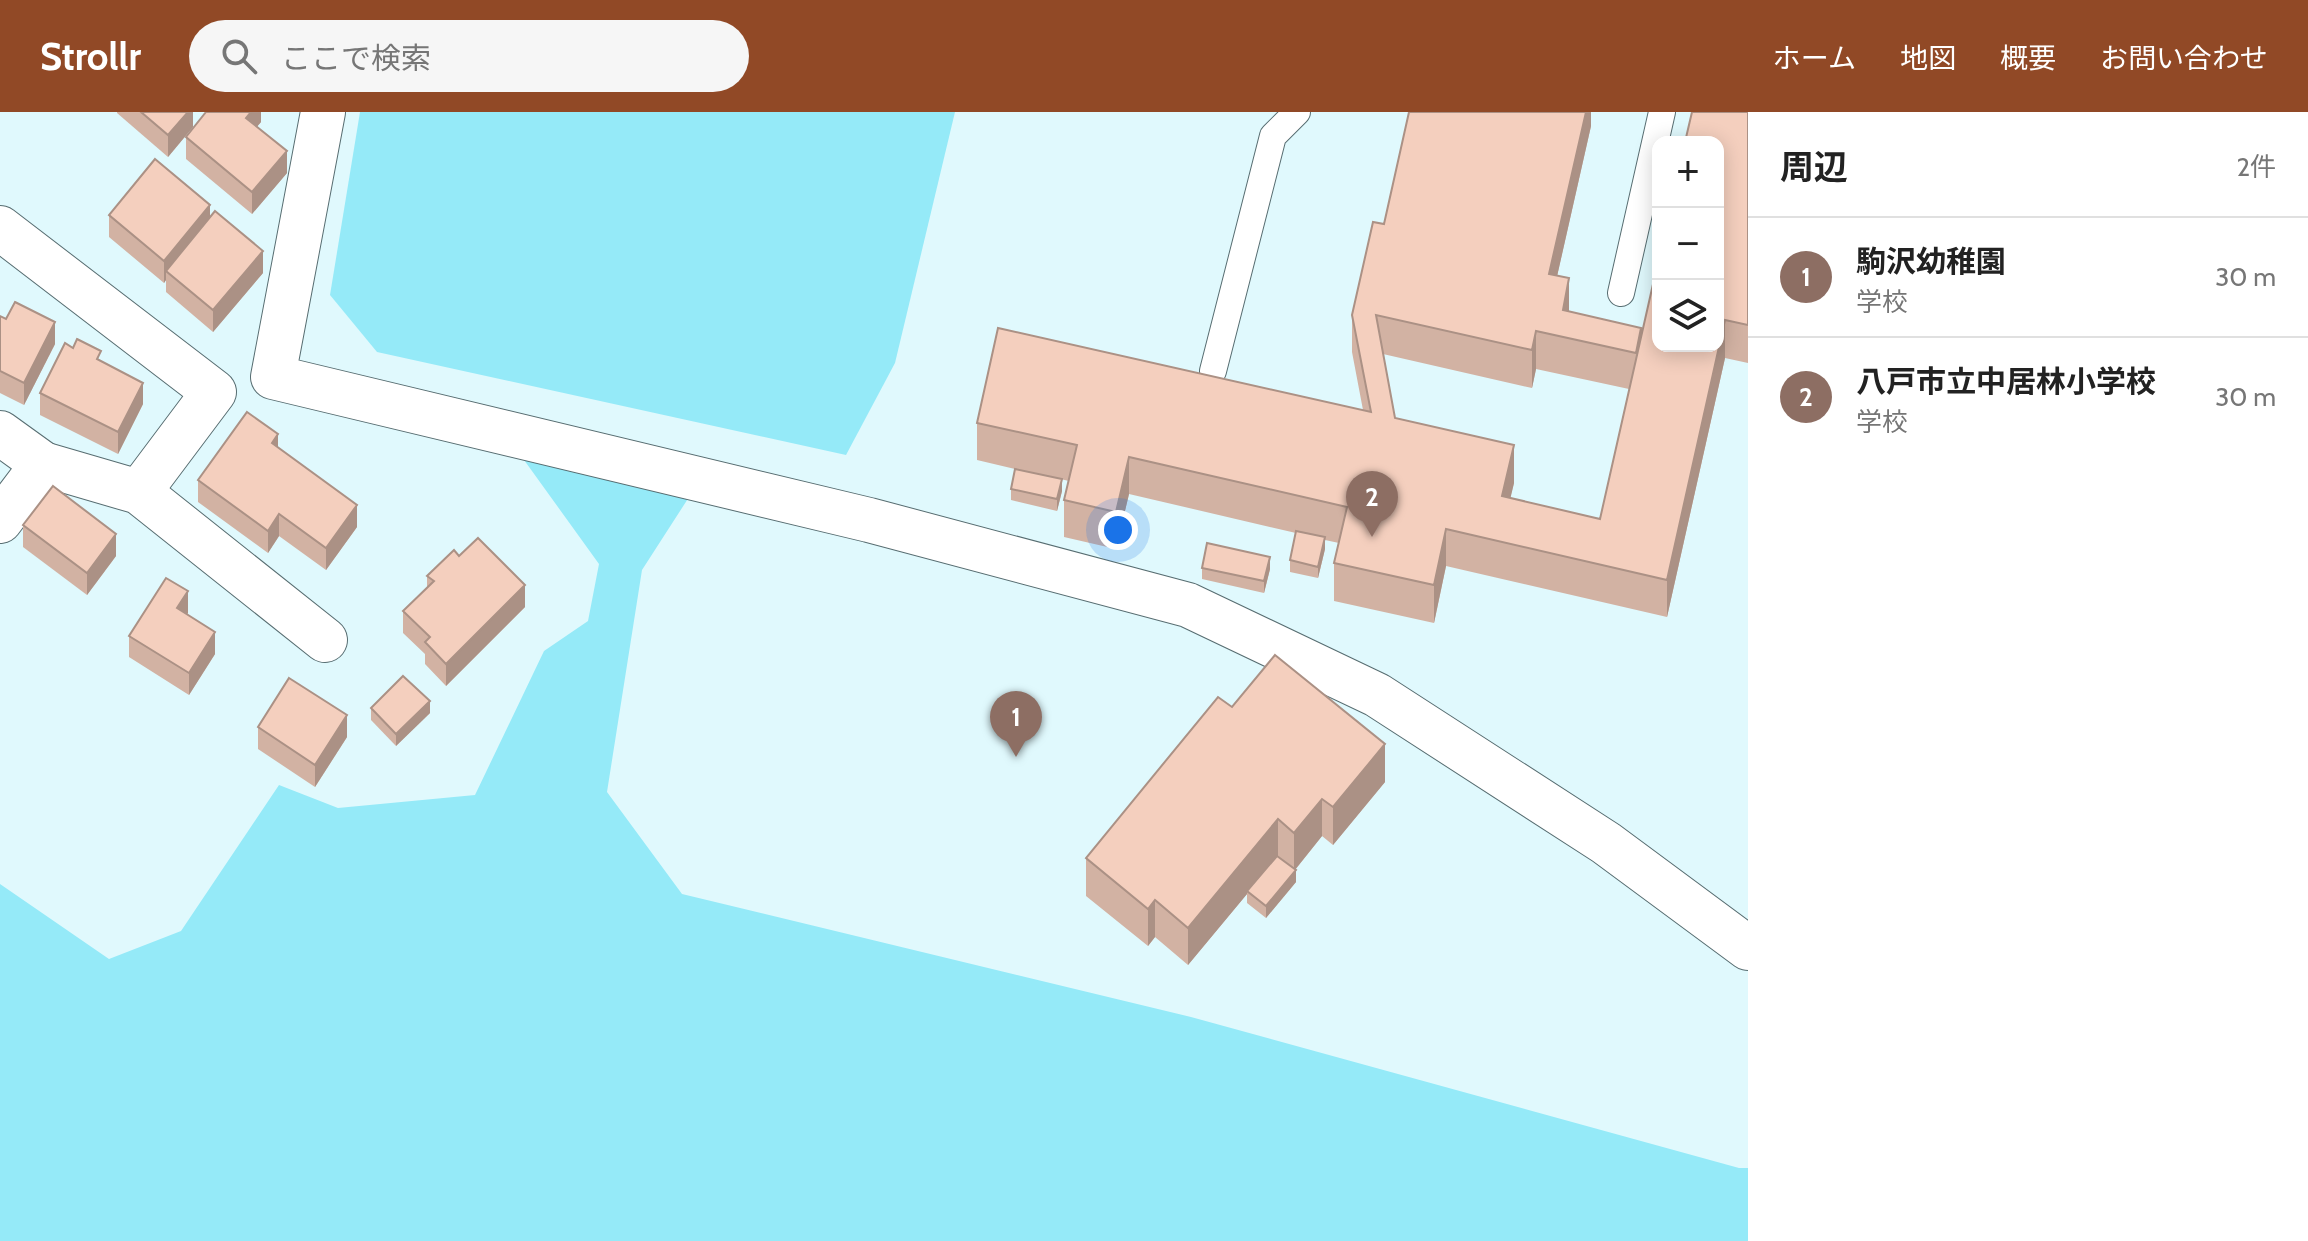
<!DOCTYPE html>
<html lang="ja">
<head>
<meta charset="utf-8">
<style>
	:root { --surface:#fff; --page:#f6f6f6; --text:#222; --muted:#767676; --line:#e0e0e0; --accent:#914926 }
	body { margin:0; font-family:Cabin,"Noto Sans JP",sans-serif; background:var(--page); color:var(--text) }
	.controls { position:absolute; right:24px; top:24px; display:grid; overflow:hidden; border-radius:16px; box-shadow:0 4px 20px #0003 }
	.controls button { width:72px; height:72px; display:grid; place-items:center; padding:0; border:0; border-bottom:2px solid var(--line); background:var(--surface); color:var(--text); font:40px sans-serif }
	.you { position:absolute; left:1118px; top:418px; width:28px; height:28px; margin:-20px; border:6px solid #fff; border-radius:50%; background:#1a73e8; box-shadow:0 0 0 12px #1a73e833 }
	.badge { display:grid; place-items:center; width:52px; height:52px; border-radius:50%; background:var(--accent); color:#fff; font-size:26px; font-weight:700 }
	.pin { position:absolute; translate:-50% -66px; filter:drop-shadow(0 2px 4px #0008) }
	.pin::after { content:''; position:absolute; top:42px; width:28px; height:24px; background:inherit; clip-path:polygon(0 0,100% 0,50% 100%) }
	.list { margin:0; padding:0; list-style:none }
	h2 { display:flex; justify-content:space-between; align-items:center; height:104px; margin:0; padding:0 32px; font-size:34px }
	h2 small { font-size:26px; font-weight:400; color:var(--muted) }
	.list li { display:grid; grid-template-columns:52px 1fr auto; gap:24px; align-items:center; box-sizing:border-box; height:120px; padding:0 32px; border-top:2px solid var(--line) }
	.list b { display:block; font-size:30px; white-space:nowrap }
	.list p { margin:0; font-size:26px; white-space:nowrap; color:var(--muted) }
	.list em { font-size:26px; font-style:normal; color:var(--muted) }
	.icon { flex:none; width:44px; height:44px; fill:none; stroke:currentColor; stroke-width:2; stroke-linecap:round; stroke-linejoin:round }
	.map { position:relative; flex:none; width:1748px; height:1129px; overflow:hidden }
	header { display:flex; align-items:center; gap:48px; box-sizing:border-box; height:112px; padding:0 40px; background:var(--accent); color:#fff }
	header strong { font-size:38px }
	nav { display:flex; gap:44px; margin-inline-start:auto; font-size:28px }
	.search { width:560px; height:72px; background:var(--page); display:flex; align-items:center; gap:20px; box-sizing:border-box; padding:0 28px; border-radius:44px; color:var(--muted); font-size:30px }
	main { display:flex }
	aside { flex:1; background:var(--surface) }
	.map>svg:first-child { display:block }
</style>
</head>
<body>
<header>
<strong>Strollr</strong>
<div class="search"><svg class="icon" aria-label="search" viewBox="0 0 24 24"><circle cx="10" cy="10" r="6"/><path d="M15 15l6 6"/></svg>ここで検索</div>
<nav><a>ホーム</a><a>地図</a><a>概要</a><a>お問い合わせ</a></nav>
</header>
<main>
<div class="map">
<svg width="1748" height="1129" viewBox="0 0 1748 1129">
	<rect width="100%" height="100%" fill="#e0f9fd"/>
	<!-- green -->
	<g fill="#95eaf8">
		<path d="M360,0H955L895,251L846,343L377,240L330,183Z"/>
		<path d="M519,341L691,382L642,458L607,680L682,782L1191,905L1739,1056H1748V1129H0V772L109,847L181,819L279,673L338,696L475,683L544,539L588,509L599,452Z"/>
	</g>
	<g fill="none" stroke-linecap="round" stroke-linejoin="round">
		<!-- service casing -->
		<g stroke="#576d71" stroke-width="28">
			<g id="service">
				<path d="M1621,181L1662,0"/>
				<path d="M1213,259L1273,24L1297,0"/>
			</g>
		</g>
		<!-- minor casing -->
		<g stroke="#576d71" stroke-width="46">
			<g id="minor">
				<path d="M323,0L273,265L869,408L1188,493L1377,583L1606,731L1748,836"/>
				<path d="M0,116L214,280L139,380"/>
				<path d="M0,321L43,352L0,409"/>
				<path d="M43,352L139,380L325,528"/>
			</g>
		</g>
		<!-- service -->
		<use href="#service" stroke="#fff" stroke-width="26"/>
		<!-- minor -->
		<use href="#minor" stroke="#fff" stroke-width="44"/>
	</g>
	<!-- wall -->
	<g fill="#d2b2a3" fill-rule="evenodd">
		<path d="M117,0H193V15L168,45L117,1Z"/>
		<path d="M261,0V10L256,15L287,61L252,102L186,47V25Z"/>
		<path d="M1591,0V14L1557,164L1569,199L1641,224L1748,0V251L1725,246L1667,505L1446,454L1434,511L1334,489V451L1339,431L1325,428V437L1318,466L1290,460V448L1296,421L1129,382L1116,437L1064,425V388L1069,369L1043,363L1062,379L1057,399L1011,388V377L1015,357L977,348V311L1363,298L1352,240V203L1384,112ZM1383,242L1532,276L1536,257L1629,277L1600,407L1510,386L1514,371L1395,306Z"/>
		<path d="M109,103L210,105L263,161L213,220L166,180V168L164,171L109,125Z"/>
		<path d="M0,204L55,232L24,293L0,281Z"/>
		<path d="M101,249L143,292L118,342L40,303V281Z"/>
		<path d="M278,335L357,415L326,458L279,424L268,441L198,390V368Z"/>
		<path d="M23,413L116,444L87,483L23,435Z"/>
		<path d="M459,444L525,495L446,574L425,552V542L403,521V499L427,476V464Z"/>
		<path d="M1202,456L1270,457L1264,481L1202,467Z"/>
		<path d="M188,501L187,502L215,542L189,583L129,545V524Z"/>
		<path d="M1232,595L1385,670L1333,733L1322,724L1295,758L1296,770L1266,806L1247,791V782L1188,853L1155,825L1148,834L1086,784V746Z"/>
		<path d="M371,596L430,601L396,634L371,608Z"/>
		<path d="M258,615L347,625L315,675L258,637Z"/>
	</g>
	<!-- shaded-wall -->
	<g fill="#ab9185">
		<path d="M188,0H193V15L168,45V23Z"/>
		<path d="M251,0H261V10L246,28V6Z"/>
		<path d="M1586,0H1591V14L1549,200V162Z"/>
		<path d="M287,39V61L252,102V80Z"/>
		<path d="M210,93V115L166,159V168L164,171V149Z"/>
		<path d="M263,139V161L213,220V198Z"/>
		<path d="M1569,166V204L1563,198Z"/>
		<path d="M1725,208V246L1667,505V468Z"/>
		<path d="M55,210V232L24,293V271Z"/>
		<path d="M1536,219V257L1532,276V238Z"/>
		<path d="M143,271V292L118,342V320Z"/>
		<path d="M278,322V344L272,331Z"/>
		<path d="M1514,333V371L1502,422V384Z"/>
		<path d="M1129,345V382L1116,437V400Z"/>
		<path d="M1062,367V379L1057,399V387Z"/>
		<path d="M357,393V415L326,458V436Z"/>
		<path d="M279,402V424L268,441V419Z"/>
		<path d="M1446,417V454L1434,511V473Z"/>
		<path d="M116,422V444L87,483V461Z"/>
		<path d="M1325,425V437L1318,466V455Z"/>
		<path d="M1270,445V457L1264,481V469Z"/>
		<path d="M525,473V495L446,574V552Z"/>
		<path d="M188,479V501L177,518V496Z"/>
		<path d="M215,520V542L189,583V561Z"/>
		<path d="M430,589V601L396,634V622Z"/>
		<path d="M347,603V625L315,675V653Z"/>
		<path d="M1385,632V670L1333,733V695Z"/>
		<path d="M1322,687V724L1294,759V721Z"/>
		<path d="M1278,707V745L1247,779V782L1188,853V816Z"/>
		<path d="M1296,758V770L1266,806V794Z"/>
		<path d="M1155,788V825L1148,834V797Z"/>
	</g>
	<!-- building -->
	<g fill="#f4cfbe" stroke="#ab9185" stroke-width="2">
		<path d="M141,0H188L168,23Z"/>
		<path d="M206,0H251L246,6L287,39L252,80L186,25Z"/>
		<path d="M1409,0H1586L1549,162L1569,166L1563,198L1641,216L1636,241L1536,219L1532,238L1376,203L1395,306L1514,333L1502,384L1600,407L1658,150V234H1718V30H1685L1692,0H1748V213L1725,208L1667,468L1446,417L1434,473L1334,451L1347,395L1129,345L1116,400L1064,388L1077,333L977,311L998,216L1371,300L1352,203L1373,110L1384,112Z"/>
		<path d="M155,47L210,93L164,149L109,103Z"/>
		<path d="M215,99L263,139L213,198L166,159Z"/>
		<path d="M15,190L55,210L24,271L0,259V204L6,207Z"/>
		<path d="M77,227L101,239L97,247L143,271L118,320L40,281L65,231L73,236Z"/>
		<path d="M247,300L278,322L272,331L357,393L326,436L279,402L268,419L198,368Z"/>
		<path d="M1015,357L1062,367L1057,387L1011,377Z"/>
		<path d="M53,374L116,422L87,461L23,413Z"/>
		<path d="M1296,419L1325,425L1318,455L1290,448Z"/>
		<path d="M478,426L525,473L446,552L425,530L430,525L403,499L434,469L427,464L454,438L459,444Z"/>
		<path d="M1207,431L1270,445L1264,469L1202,456Z"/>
		<path d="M166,466L188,479L177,496L215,520L189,561L129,524Z"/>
		<path d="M1275,543L1385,632L1333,695L1322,687L1294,721L1278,707L1188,816L1155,788L1148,797L1086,746L1218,585L1232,595Z"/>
		<path d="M403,564L430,589L396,622L371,596Z"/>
		<path d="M289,566L347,603L315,653L258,615Z"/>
		<path d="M1277,744L1296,758L1266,794L1247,779Z"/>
	</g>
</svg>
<div class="controls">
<button>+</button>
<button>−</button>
<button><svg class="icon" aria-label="layers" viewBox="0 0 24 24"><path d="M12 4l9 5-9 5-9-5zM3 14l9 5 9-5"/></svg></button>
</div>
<div class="you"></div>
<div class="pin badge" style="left:1016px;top:645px;background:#8d6e63">1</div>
<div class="pin badge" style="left:1372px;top:425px;background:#8d6e63">2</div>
</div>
<aside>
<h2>周辺<small>2件</small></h2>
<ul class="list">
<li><span class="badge" style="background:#8d6e63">1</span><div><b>駒沢幼稚園</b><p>学校</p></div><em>30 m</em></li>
<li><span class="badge" style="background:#8d6e63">2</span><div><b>八戸市立中居林小学校</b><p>学校</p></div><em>30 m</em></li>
</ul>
</aside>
</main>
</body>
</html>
